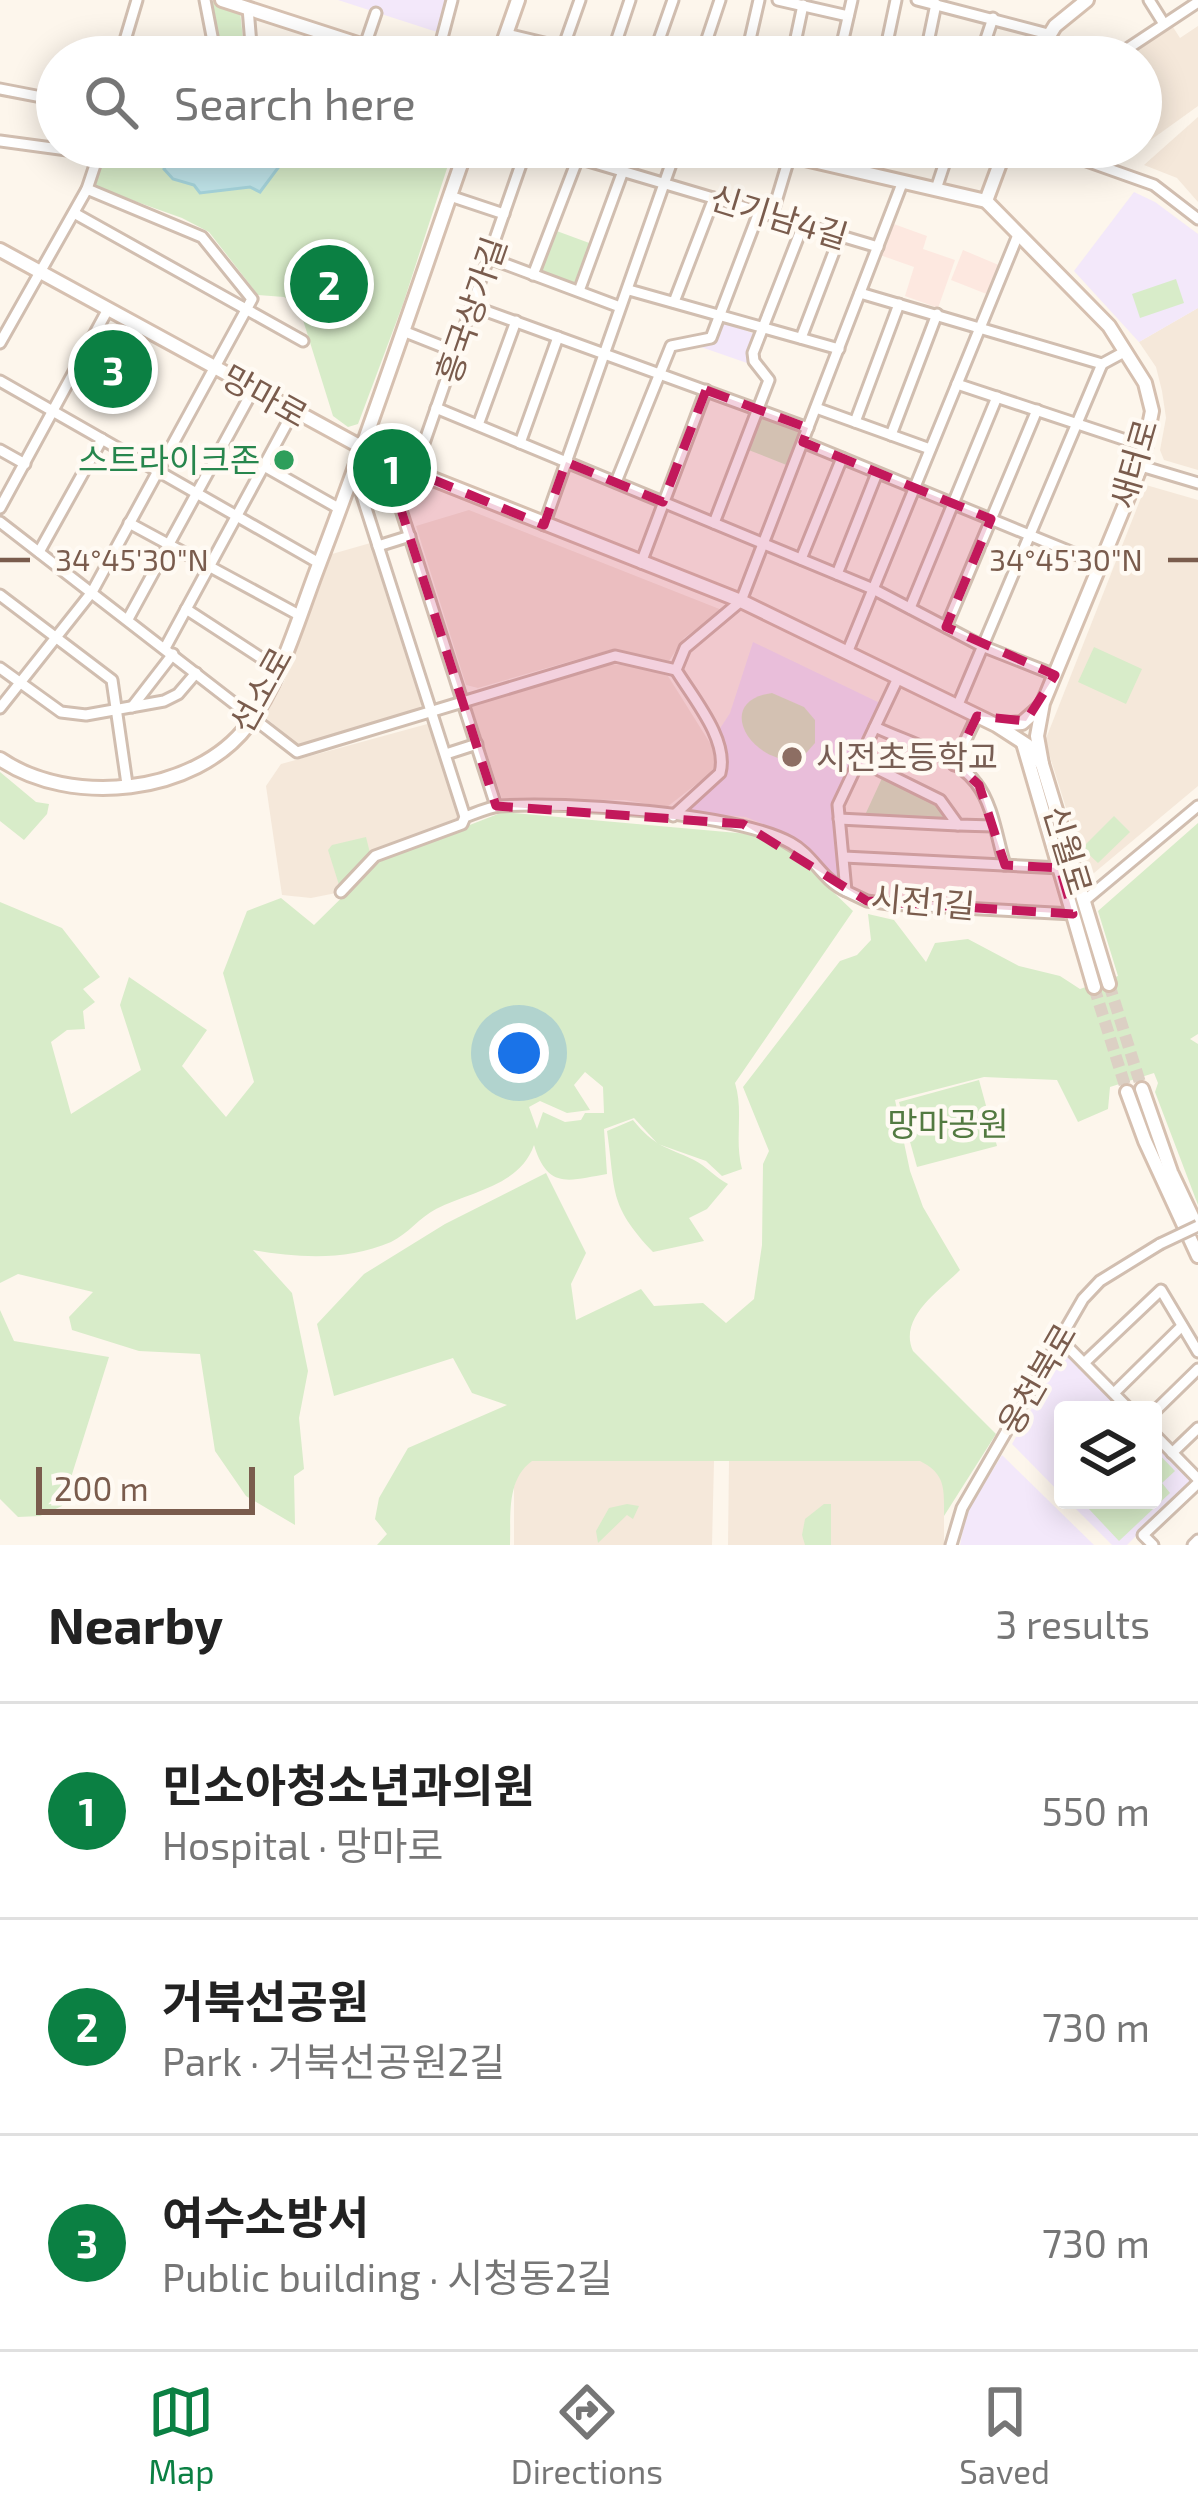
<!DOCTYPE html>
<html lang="en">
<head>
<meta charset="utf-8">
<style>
	:root { --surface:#fff; --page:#f2f2f2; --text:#222; --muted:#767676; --line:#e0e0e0; --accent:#0b8043 }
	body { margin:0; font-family:"Exo 2","Noto Sans KR",sans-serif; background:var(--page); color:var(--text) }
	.controls { position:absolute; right:36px; bottom:36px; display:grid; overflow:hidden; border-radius:12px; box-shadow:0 6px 30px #0003 }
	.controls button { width:108px; height:108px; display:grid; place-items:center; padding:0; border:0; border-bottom:3px solid var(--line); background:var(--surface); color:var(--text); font:60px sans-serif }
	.scale { position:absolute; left:36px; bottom:30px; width:219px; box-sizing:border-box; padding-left:12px; border:6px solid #7a5c4d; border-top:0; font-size:33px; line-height:42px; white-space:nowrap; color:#7a5c4d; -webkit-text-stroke:9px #fffaf3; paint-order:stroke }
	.you { position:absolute; left:519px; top:1053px; width:42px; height:42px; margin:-30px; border:9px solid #fff; border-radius:50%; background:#1a73e8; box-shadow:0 0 0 18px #1a73e833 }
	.badge { display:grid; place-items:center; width:78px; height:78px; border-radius:50%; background:var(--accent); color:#fff; font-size:39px; font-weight:700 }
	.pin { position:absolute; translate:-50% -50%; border:6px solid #fff; box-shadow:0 3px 12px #0006 }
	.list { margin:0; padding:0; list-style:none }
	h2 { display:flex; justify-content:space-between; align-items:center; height:156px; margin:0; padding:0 48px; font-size:51px }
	h2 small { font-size:39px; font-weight:400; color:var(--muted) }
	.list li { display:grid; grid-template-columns:78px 1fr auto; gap:36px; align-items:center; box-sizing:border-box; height:216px; padding:0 48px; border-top:3px solid var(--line) }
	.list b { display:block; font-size:45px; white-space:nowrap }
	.list p { margin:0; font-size:39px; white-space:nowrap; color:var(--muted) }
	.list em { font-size:39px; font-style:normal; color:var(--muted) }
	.icon { flex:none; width:66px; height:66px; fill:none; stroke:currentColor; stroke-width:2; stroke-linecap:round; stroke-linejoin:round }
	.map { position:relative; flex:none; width:1198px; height:1545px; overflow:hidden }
	.search { position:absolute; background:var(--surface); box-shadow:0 6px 30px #0003; left:36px; right:36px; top:36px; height:132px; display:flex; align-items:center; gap:30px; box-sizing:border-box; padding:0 42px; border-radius:66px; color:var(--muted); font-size:45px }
	.sheet { height:804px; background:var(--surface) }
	nav { display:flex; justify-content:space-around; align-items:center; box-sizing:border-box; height:168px; border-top:3px solid var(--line); background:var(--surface); font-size:33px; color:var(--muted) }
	nav a { display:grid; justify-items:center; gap:6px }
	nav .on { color:var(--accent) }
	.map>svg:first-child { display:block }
</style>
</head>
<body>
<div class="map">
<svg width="1198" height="1545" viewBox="0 0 1198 1545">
	<rect width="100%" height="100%" fill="#fdf6ec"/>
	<!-- residential -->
	<g fill="#f5e8da">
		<path d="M1171,24L1180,38L1198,26V106L1141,147V57H1121Z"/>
		<path d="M1198,117V202L1177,178L1144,165Z"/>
		<path d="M1198,308V470L1164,460L1160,450L1166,418L1162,391L1156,367L1139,342Z"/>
		<path d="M1146,485L1198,500V786L1088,878L1045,741Z"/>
		<path d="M469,510L722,610L684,638L669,661L613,649L478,688L466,685L416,526Z"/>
		<path d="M374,542L422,702L419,710L298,745L265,717L284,682L332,554Z"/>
		<path d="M610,664L640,667L668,676L715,751V766L708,775L667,807L624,800L502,799L471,705Z"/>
		<path d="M431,723L462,824L375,856L341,892L311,898L282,895L266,786L281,764Z"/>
		<path d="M531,1461H714L712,1545H514V1487L519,1471Z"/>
		<path d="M729,1461H921L934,1468L944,1481V1545H728Z"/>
	</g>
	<!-- commercial -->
	<g fill="#fde8e0">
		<path d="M891,223L927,236L923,249L955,260L938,308L905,296L914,267L880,255Z"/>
		<path d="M963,250L1001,266L989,295L951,280Z"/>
	</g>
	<!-- education -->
	<g fill="#f3e8fa">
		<path d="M338,0H446L437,32Z"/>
		<path d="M1134,192L1155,202L1198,234V308L1139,342L1074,271Z"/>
		<path d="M724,321L754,334L747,363L701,347L712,339L719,323Z"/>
		<path d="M753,642L882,704L834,804L842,878L836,881L804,847L784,833L746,817L691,812L688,806L726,775L727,750L719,730L730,713Z"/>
		<path d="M1063,1352L1121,1410H1063V1496L1012,1444Z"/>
		<path d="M1153,1441L1192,1480L1127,1545H1112L1067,1500H1153Z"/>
		<path d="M1002,1455L1094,1545H960L966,1513Z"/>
	</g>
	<!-- green -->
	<g fill="#d8ecc9" fill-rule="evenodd">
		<path d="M210,0L240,11L245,57H220Z"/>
		<path d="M120,147H406L450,159L403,304L358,424L348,427L333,416L298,304L284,297L258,295L209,232L182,218L95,187L104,152Z"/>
		<path d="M554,230L592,244L578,281L572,285L544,274L540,268Z"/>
		<path d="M1176,279L1184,303L1140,318L1132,294Z"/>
		<path d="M767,415L798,427L801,433L789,466L746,449L759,417Z"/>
		<path d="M1094,647L1142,669L1126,704L1078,682Z"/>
		<path d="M772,693L804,707L815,720V743L801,759C753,768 711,701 772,693Z"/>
		<path d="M0,772L36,802L49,804L47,814L24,840L0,821Z"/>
		<path d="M883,776L935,802L950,818L865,815Z"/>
		<path d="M503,812L760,835L784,845L853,911L735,1083C744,1112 734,1139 742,1169L722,1176L706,1161L658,1144L634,1118L604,1129L607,1174C570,1180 548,1191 534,1145C520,1186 471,1191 436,1209C420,1217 408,1234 391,1242C347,1261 299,1258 253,1250L292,1293L308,1371L299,1418L304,1469L294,1476L295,1525L246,1496L215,1451L200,1354L139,1351L72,1330L69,1317L93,1292L18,1274L0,1283V902L62,928L100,977L83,989L95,1002L83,1011L85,1029L67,1030L51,1042L71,1114L141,1070L120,1005L129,977L207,1030L182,1066L226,1117L254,1082L223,973L247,911L281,898L314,925L380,860ZM585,1072L603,1087L604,1113H585L581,1120L565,1122L543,1112L537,1129L529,1107L540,1101L567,1113L590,1110L574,1085Z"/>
		<path d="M1114,816L1130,832L1098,863L1082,848Z"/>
		<path d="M1198,823V1034L1190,1039L1198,1044V1205L1155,1092L1158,1083L1154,1073L1110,1087L1108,1109L1078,1122L1057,1080L984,1077L895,1100L910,1171L923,1207L960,1270C939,1291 898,1318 913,1351L996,1434L944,1516C944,1489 946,1474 920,1461H532C506,1480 511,1515 510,1545H377L387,1534L375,1519L379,1498L408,1448L507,1405L472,1393L453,1358L334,1396L317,1324L364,1274L445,1224L546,1173L586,1253L571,1284L576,1320L641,1289L654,1306L703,1303L726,1323L754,1299L762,1245L763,1164L769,1151L743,1087L840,961L857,955L871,940L868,914L894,920L926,962L935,943L968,939L1019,966L1060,976L1080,989L1118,976L1098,911Z"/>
		<path d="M366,837L370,853L339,885L328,850L332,845Z"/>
		<path d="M979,1080L997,1146L917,1167L899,1102Z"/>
		<path d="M633,1120C655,1147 665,1146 694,1160C706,1166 715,1177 728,1184L707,1209L689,1218L704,1241L653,1252C608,1204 616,1192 607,1131Z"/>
		<path d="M0,1310L14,1341L109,1357L62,1506L40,1516L18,1517L0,1499Z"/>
		<path d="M1153,1448L1175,1471L1162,1483L1170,1493L1119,1541L1088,1508L1097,1500H1153Z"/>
		<path d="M627,1504L639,1506L633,1519L627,1515L598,1543L596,1531L609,1508Z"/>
		<path d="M824,1504H831V1545H805L802,1535L805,1519Z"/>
	</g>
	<!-- water -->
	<path fill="#bfe3e8" stroke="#a5d3da" stroke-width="3" d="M176,147H310L306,153L286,157L260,192L250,187L200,193L194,185L173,179L164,169Z"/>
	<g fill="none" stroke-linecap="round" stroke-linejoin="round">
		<!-- secondary-tunnel -->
		<g stroke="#dcd0c4" stroke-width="12" stroke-dasharray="12 6" stroke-linecap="butt">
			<path d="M1109,984L1142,1089"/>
			<path d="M1094,987L1127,1092"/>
		</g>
		<!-- street casing -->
		<g stroke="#d1beb0" stroke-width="15">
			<g id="street">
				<path d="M205,0L216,57"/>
				<path d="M778,0L848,16"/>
				<path d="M917,0L1048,34"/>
				<path d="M1149,0L1164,24"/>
				<path d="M248,8L252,57"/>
				<path d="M506,34L603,57"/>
				<path d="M563,48L580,0"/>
				<path d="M120,57L137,0"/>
				<path d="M361,57L376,13"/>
				<path d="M437,57L452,0"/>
				<path d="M611,57L630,0"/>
				<path d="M653,57L673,0"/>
				<path d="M701,57L720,0"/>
				<path d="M746,57L759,0"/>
				<path d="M792,57L803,5"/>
				<path d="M839,57L852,0"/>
				<path d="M884,57L896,0"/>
				<path d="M925,57L936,4"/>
				<path d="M980,57L993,18"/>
				<path d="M1115,57L1198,2"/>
				<path d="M0,89L57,100"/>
				<path d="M0,141L67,150L99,147"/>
				<path d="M429,147L463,156"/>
				<path d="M541,147L878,247"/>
				<path d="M1047,147L1154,185L1198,219"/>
				<path d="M936,189L950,147"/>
				<path d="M450,196L504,214"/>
				<path d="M74,213L303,341"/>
				<path d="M772,215L790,155"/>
				<path d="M489,258L620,307"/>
				<path d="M533,275L578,158"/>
				<path d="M629,290L839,349"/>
				<path d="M579,291L623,171"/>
				<path d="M860,293L1102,364L1126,351"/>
				<path d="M674,302L714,198"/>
				<path d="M472,306L808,428"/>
				<path d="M403,331L456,352"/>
				<path d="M801,338L840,236"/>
				<path d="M0,343L87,189L101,147"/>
				<path d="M0,381L319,563"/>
				<path d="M957,384L1147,447"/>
				<path d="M436,408L873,589L982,646L1055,675"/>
				<path d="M816,408L930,449"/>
				<path d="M855,422L899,304"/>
				<path d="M478,425L516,321"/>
				<path d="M891,435L937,314"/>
				<path d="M803,442L1100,564"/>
				<path d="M520,443L558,337"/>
				<path d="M0,450L25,464"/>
				<path d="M385,460L496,806"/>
				<path d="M264,466L340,509"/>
				<path d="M1141,466L1198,483"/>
				<path d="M414,472L527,147"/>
				<path d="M355,474L465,817"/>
				<path d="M616,482L671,346L711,338L759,212"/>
				<path d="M0,508L107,311"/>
				<path d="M0,522L297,752L615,656L676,670"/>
				<path d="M129,523L299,615"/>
				<path d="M714,523L769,380L754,361L753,353L803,225"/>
				<path d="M544,525L677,147"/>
				<path d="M378,546L410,536"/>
				<path d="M39,552L102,439"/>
				<path d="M801,559L842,458"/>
				<path d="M641,563L706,390"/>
				<path d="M837,574L877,473"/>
				<path d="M0,595L112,680L127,784"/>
				<path d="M910,608L997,397"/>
				<path d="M186,609L278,669"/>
				<path d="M128,619L253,390"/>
				<path d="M946,627L1037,410"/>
				<path d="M165,648L293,412"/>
				<path d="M847,653L1018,235"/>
				<path d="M0,668L61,712L86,715L164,701L178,694L196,673"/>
				<path d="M898,678L838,805L846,891L867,901L889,904L1073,914"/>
				<path d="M132,707L173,654"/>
				<path d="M957,707L1102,364"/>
				<path d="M0,708L92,592L252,299L202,237L87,189"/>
				<path d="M875,727C906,742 956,755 976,783C993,804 997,839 1005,865"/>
				<path d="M446,754L477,744"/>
				<path d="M859,760L940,800L958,825L993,826"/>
				<path d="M954,765L977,716"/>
				<path d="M673,816L720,773C729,740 693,698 676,670L685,648L741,601L903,181"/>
				<path d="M839,819L958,825"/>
				<path d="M844,857L1060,868"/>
				<path d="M341,892L375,856L462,824L465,817C476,813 489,807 500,806C565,801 736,813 791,843C813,855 822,880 846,891"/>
				<path d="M1084,901L1198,806"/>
				<path d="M1060,1339L1130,1410"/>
				<path d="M1084,1363L1161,1290L1198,1352"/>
				<path d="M1114,1393L1182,1326"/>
				<path d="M1153,1413L1198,1369"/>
				<path d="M1153,1433L1198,1479"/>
				<path d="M1172,1453L1198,1428"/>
				<path d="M951,1545L962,1508L1083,1299L1100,1281L1160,1244"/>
				<path d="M1153,1545L1143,1535L1198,1483"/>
				<path d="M1193,1545L1198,1540"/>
			</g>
		</g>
		<!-- secondary casing -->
		<g stroke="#d6c0b0" stroke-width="18">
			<g id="secondary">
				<path d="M222,0L398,57"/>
				<path d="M498,57L518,0"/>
				<path d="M1036,57L1055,26L1087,0"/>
				<path d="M753,147L986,201"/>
				<path d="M1006,147L986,201L1109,326L1145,383L1152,411L1141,466L1043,703L1037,736L1042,764L1109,984"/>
				<path d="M0,250L385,460L741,601L996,725L1027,745L1042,764"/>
				<path d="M999,725L1022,723L1039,708"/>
				<path d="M1023,743L1094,987"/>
				<path d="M0,759C70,807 195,795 248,725C281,681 298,619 318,567C371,429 418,287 467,147"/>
				<path d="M1142,1089L1171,1172L1198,1229"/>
				<path d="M1127,1092L1145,1141L1198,1256"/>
			</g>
		</g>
		<!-- street -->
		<use href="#street" stroke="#fff" stroke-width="9"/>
		<!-- secondary -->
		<use href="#secondary" stroke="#fff" stroke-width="12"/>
		<!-- street-bridge casing -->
		<g stroke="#d1beb0" stroke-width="15" stroke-linecap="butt">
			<path id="street-bridge" d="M1160,1244L1198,1226"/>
		</g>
		<!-- street-bridge -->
		<use href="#street-bridge" stroke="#fff" stroke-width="9"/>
	</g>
	<!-- marked area -->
	<path fill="#c2185b" fill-opacity="0.2" stroke="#c2185b" stroke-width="9" stroke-dasharray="24 15" stroke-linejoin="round" d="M706,390L808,428L803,442L991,519L946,627L1055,675L1026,721L977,716L955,762L979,785L1005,865L1060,868L1073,914L867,901L743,824L496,806L385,460L544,525L566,462L663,502Z"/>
	<!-- ticks -->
	<path fill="none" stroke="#7a5c4d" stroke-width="4.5" d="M0,560H30M1168,560H1198"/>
	<!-- markers -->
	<circle fill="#2e9e5b" stroke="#fffaf3" stroke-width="4.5" cx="284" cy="460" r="12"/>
	<circle fill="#8d6e63" stroke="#fffaf3" stroke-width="4.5" cx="792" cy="757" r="12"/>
	<g text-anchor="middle" stroke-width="9" stroke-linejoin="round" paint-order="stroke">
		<!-- street labels -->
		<g font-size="33" fill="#7a5c4d" stroke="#fffaf3">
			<text transform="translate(779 217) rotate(17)" y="12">신기남4길</text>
			<text transform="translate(471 310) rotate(-71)" y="12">흥국상가길</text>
			<text transform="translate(265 396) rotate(29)" y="12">망마로</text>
			<text transform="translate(1134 464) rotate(-74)" y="12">새터로</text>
			<text transform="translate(261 690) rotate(-61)" y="12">선소로</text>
			<text transform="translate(1068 850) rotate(73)" y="12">신월로</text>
			<text transform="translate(923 902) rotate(5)" y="12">시전1길</text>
			<text transform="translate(1037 1379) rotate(-60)" y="12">웅천북로</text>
		</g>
		<!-- leisure labels -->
		<g font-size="33" fill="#27864d" stroke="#fffaf3" text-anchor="end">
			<text x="260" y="472">스트라이크존</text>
		</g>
		<!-- education labels -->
		<g font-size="33" fill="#785e54" stroke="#fffaf3" text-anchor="start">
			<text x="816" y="769">시전초등학교</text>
		</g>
		<!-- park labels -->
		<g font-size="33" fill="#537a41" stroke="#fffaf3">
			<text x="948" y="1136">망마공원</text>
		</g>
	</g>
	<g font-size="30" text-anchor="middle" fill="#7a5c4d" stroke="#fffaf3" stroke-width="9" stroke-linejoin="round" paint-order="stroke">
		<text x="132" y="571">34°45'30"N</text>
		<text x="1066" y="571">34°45'30"N</text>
	</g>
</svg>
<div class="controls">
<button><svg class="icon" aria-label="layers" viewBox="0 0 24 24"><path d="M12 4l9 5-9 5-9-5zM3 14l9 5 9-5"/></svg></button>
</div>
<div class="scale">200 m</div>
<div class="you"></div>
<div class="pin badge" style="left:392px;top:468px">1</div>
<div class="pin badge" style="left:329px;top:284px">2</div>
<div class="pin badge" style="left:113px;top:369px">3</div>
<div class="search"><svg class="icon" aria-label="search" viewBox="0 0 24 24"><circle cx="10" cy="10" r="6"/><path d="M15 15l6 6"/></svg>Search here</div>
</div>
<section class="sheet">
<h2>Nearby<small>3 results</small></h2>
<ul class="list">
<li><span class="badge">1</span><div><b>민소아청소년과의원</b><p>Hospital · 망마로</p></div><em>550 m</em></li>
<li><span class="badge">2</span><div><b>거북선공원</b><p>Park · 거북선공원2길</p></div><em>730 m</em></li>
<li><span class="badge">3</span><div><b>여수소방서</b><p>Public building · 시청동2길</p></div><em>730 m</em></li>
</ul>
</section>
<nav>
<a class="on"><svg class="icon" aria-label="map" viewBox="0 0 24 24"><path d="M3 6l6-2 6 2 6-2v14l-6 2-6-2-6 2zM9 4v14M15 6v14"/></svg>Map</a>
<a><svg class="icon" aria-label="directions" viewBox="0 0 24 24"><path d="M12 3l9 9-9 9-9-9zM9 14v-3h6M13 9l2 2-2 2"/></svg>Directions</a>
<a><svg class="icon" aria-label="saved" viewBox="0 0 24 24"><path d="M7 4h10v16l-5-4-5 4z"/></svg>Saved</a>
</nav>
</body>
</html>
